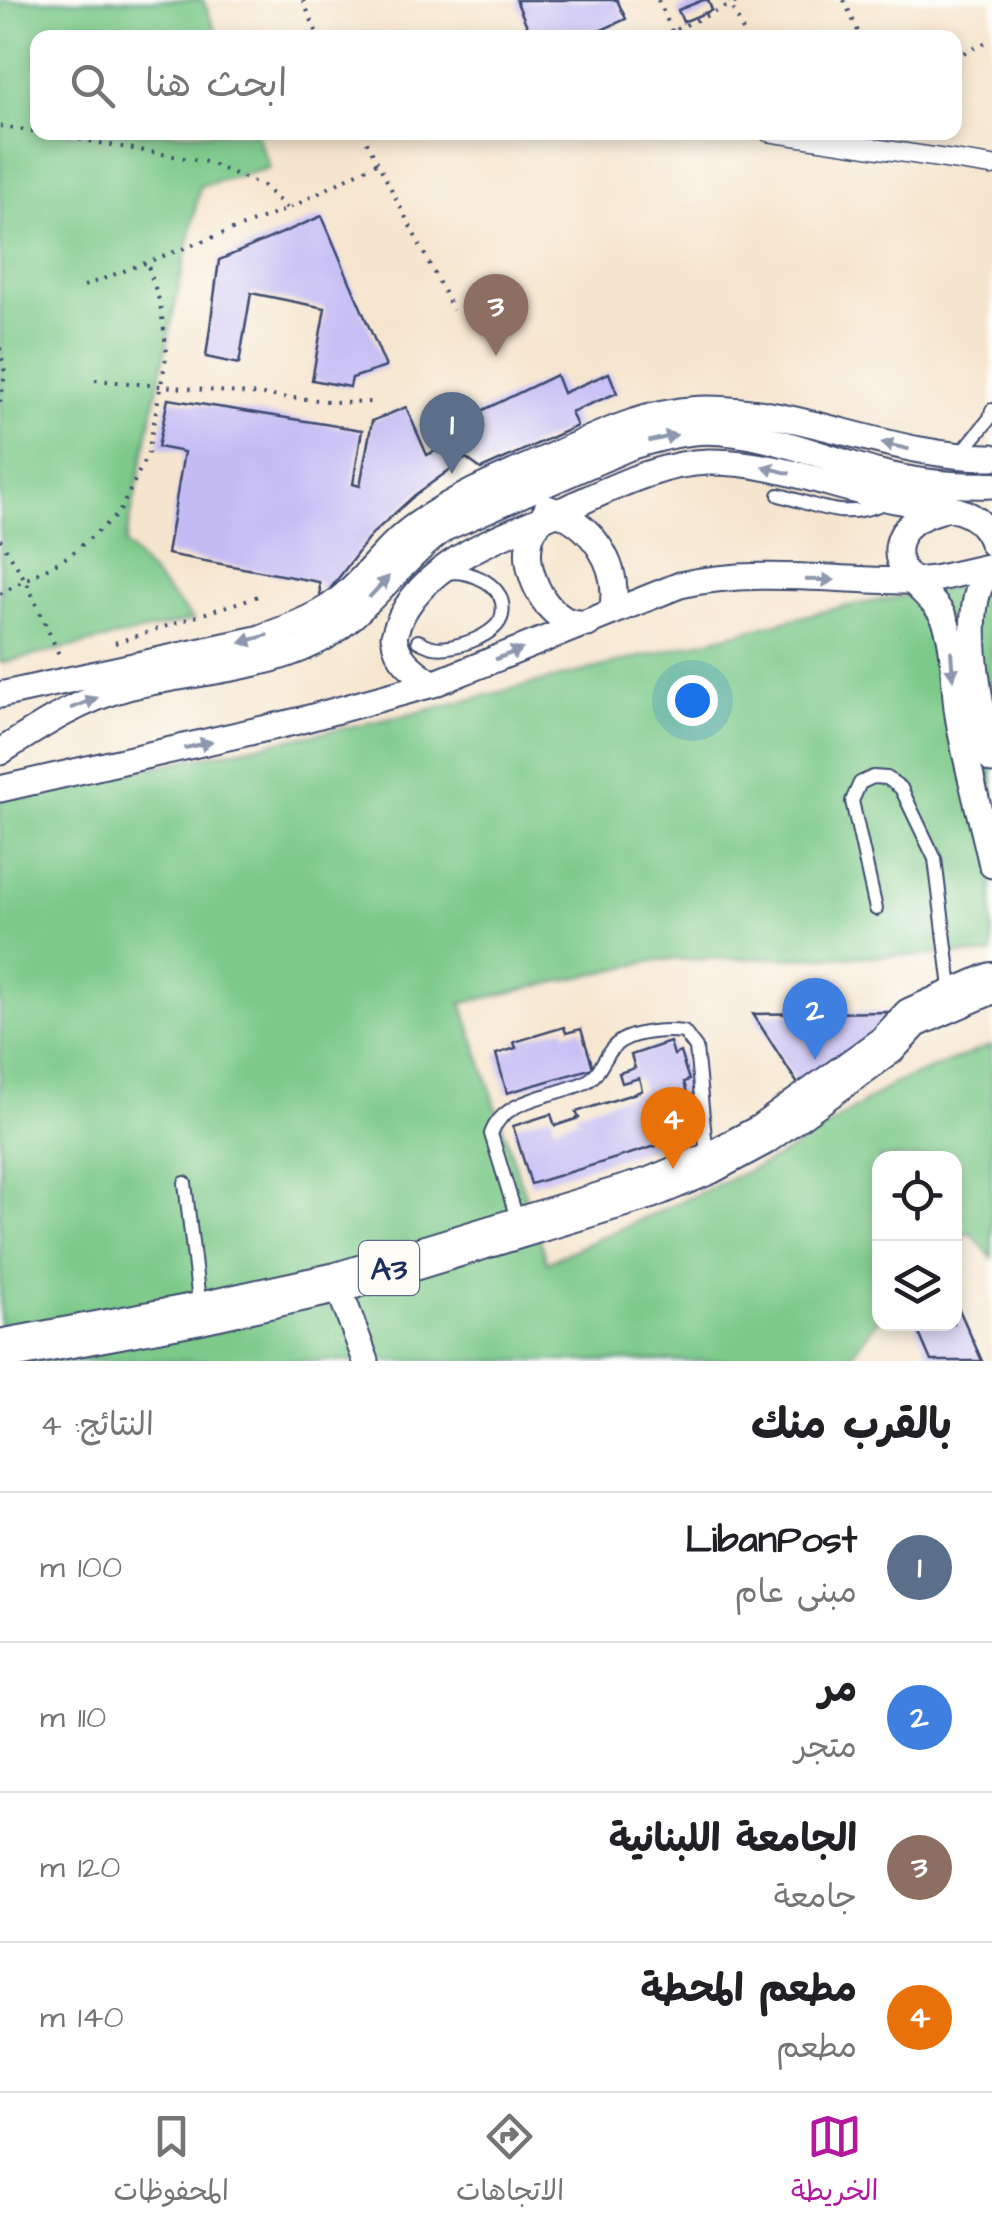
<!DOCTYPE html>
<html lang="ar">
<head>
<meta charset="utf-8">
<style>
	:root { --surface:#fff; --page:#f2f2f2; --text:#202124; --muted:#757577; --line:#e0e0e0; --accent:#b5179e }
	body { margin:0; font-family:"Architects Daughter","Playpen Sans Arabic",sans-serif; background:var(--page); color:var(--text); direction:rtl }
	.controls { position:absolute; right:30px; bottom:30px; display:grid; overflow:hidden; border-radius:20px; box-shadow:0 5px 15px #0003 }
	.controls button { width:90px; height:90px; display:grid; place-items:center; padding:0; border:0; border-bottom:2px solid var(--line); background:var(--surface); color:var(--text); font:50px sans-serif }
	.you { position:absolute; left:692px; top:700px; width:35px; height:35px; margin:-25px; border:8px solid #fff; border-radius:50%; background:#1a73e8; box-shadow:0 0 0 15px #1a73e833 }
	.badge { display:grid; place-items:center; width:65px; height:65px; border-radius:50%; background:var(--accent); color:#fff; font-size:32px; font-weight:700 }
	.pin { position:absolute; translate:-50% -82px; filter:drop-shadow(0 2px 5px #0008) }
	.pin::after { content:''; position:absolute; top:52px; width:35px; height:30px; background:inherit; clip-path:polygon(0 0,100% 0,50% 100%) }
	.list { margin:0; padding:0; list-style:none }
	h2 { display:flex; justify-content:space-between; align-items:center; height:130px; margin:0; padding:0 40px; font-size:42px }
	h2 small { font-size:32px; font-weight:400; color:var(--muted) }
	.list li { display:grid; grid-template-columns:65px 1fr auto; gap:30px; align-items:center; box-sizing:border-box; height:150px; padding:0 40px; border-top:2px solid var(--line) }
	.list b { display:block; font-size:38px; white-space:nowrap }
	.list p { margin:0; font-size:32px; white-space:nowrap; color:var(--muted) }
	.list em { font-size:32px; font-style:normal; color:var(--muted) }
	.icon { flex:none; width:55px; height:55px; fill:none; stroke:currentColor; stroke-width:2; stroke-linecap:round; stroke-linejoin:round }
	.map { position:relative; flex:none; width:992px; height:1361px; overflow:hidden; direction:ltr }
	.search { position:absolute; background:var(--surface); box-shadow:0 5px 15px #0003; left:30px; right:30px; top:30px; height:110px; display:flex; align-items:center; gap:25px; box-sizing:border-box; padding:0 35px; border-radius:20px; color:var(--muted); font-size:38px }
	.sheet { height:730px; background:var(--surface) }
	nav { display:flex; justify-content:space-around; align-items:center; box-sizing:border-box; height:140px; border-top:2px solid var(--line); background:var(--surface); font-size:28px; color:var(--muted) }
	nav a { display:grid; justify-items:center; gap:5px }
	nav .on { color:var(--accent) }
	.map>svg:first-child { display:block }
</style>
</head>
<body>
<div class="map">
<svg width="992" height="1361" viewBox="0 0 992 1361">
	<rect width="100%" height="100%" fill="#fdfcf7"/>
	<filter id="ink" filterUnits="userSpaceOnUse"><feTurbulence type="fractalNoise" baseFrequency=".01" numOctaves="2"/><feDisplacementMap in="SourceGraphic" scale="20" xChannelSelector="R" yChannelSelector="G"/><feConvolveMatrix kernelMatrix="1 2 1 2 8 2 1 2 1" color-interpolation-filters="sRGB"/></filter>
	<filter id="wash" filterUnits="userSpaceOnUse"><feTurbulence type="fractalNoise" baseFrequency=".0048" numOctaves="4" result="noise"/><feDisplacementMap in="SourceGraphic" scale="40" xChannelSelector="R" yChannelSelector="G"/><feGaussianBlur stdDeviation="2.25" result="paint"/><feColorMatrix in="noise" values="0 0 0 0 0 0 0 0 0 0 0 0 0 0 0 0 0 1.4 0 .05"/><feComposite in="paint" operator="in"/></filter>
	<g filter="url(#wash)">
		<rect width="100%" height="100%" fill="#f6e5ce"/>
		<!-- green -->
		<g fill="#7bc989" stroke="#4b7c74" stroke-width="2.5">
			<path d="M0,0H203L218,37L38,38V132L256,133L270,168L200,186L125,544L193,620L0,663Z"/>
			<path d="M992,580V954L657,960L462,1003L547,1262L781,1156L893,1084L992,1045V1258L970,1232L955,1243L954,1158H880L879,1318L848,1361H0V798L412,714L833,609Z"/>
		</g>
		<g id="blocks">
			<!-- building -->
			<g fill="#c4bbf4">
				<path d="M516,0H617L626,19L584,38H532Z"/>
				<path d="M703,0H708L712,10L683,22L678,10Z"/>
				<path d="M322,216L386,367L352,378L350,387L312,380L325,308L251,293L239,364L206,357L219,260Z"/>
				<path d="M609,373L617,393L571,412L577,426L481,469L466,458L415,495L372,534L321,601L319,582L167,554L184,452L158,447L168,399L362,430L353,484L360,486L372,421L406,407L427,455L450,444L444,429L556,375L563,393Z"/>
				<path d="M888,1012L895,1026L801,1089L753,1014Z"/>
				<path d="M564,1027L566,1033L581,1029L593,1068L507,1093L496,1054L516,1048L514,1042Z"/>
				<path d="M670,1042L674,1055L680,1052L689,1080L684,1082L689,1100L666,1143L531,1184L513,1126L551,1114L555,1126L579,1118L576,1112L636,1093L642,1090L639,1078L622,1083L619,1073L635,1068L631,1055Z"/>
				<path d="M954,1298L982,1361H931L915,1324H954Z"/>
			</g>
		</g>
	</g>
	<g filter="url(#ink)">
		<use href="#blocks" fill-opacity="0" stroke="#3c4a6f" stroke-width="2.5"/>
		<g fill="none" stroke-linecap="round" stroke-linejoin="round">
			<!-- service casing -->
			<g stroke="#3c4a6f" stroke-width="16">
				<g id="service">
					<path d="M959,456L990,418L992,410"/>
					<path d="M779,495C821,506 842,521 884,503"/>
					<path d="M418,641C423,643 428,646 433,647C452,651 498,636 502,615C508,585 470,569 447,573"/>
					<path d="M876,909L852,801L860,783L873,777L887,778L901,788L935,859L952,996"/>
					<path d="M185,1183L200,1310"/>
					<path d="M518,1222L491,1134C504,1097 555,1097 586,1082C603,1073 604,1051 621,1041C638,1031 666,1030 684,1032L696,1048L707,1157"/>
				</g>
			</g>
			<!-- pedestrian casing -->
			<g stroke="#3c4a6f" stroke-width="21">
				<path id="pedestrian" d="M768,132L992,166"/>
			</g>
			<!-- minor casing -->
			<g stroke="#3c4a6f" stroke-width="29">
				<g id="minor">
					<path d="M547,508C591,522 622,565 612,612"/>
					<path d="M941,510C921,516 901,524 898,548C895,579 937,595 946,623C956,652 953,685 958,715C966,765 981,815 992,865"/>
					<path d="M544,514C542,520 535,526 532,533C521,562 538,604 564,619C571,623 579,623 588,624"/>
					<path d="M992,568C988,574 982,581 979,588C964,630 982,716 992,760"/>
					<path d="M433,684C413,670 397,660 394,636C413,563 504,536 565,509C610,489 659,463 709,462C773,461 834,488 895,500C930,507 980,502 992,543"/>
					<path d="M0,695L257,639C280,631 305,622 326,609C360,588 382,549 415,526C454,498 499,479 543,460C596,436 649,409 708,409C805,409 894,458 992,457"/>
					<path d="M0,752C42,725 80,700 128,687C188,672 258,671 314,643C363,619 398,562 445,528L632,446C652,440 673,434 693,432C749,426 822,457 876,472C913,482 954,486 992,485"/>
					<path d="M0,789L298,721L433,684L680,585C755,568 837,581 913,581L935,579L992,566"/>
					<path d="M337,1283L366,1361"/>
				</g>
			</g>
			<!-- trunk casing -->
			<g stroke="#3c4a6f" stroke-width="44">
				<path id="trunk" d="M0,1350L200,1313L337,1283L650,1188L708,1164L762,1135L887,1045L912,1018L992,983"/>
			</g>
			<!-- path -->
			<g stroke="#3c4a6f" stroke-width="4" stroke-dasharray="2.5 8" stroke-linecap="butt">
				<path d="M303,0L319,38"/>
				<path d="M658,0L675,38"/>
				<path d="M729,0L746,38"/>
				<path d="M844,0L861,38"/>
				<path d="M657,38L741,0"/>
				<path d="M954,57L992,40"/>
				<path d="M0,126L38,132"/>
				<path d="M38,132L207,162L263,186L287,208"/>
				<path d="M362,132L453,310"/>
				<path d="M84,286L288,209L377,163"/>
				<path d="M0,348L5,373L0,405"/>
				<path d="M95,380L350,403L372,402"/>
				<path d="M0,539L26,581L60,657"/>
				<path d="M0,594L69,556L119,513L148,453L167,353L160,303L146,260"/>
				<path d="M115,643L258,596"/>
			</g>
			<!-- service -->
			<use href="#service" stroke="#fff" stroke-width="12"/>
			<!-- pedestrian -->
			<use href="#pedestrian" stroke="#fff" stroke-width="18"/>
			<!-- minor -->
			<use href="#minor" stroke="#fff" stroke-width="25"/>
			<!-- trunk -->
			<use href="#trunk" stroke="#fff" stroke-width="40"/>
		</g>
		<!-- one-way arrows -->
		<defs><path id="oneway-solid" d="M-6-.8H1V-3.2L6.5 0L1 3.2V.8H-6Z" transform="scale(2.5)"/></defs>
		<g fill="#8d97ae">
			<use href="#oneway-solid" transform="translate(663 438) rotate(-13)"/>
			<use href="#oneway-solid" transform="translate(895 446) rotate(-167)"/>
			<use href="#oneway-solid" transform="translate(776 470) rotate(-166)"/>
			<use href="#oneway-solid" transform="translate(820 580) rotate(1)"/>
			<use href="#oneway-solid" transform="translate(379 587) rotate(-47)"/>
			<use href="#oneway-solid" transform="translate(254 639) rotate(164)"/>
			<use href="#oneway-solid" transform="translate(509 654) rotate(-21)"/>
			<use href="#oneway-solid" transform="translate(952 665) rotate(86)"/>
			<use href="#oneway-solid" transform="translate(84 703) rotate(-22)"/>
			<use href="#oneway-solid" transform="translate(198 745) rotate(-13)"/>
		</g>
	</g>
	<g text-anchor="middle" stroke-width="10" stroke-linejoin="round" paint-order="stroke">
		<!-- shield labels -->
		<rect fill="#fdfcf7" stroke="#5f6c8c" stroke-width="2.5" x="359" y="1241" width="60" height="54" rx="8"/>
		<g font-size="32" font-weight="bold" fill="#1b2f5e">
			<text x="389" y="1279">A3</text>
		</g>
	</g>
</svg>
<div class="controls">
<button><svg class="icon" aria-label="locate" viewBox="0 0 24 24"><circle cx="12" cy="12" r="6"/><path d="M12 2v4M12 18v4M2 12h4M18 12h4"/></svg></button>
<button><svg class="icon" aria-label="layers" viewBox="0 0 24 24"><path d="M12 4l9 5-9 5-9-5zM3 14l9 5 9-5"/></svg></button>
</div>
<div class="you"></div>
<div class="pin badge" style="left:452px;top:474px;background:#5c6f8a">1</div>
<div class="pin badge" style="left:815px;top:1060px;background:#3f7fe0">2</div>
<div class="pin badge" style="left:496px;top:356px;background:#8d6e63">3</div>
<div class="pin badge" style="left:673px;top:1169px;background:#e8710a">4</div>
<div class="search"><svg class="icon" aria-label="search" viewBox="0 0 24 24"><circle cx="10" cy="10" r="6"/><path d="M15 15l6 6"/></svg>ابحث هنا</div>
</div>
<section class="sheet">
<h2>بالقرب منك<small>النتائج: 4</small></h2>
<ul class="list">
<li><span class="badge" style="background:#5c6f8a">1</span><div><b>LibanPost</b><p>مبنى عام</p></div><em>100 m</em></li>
<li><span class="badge" style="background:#3f7fe0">2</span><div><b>مر</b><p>متجر</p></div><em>110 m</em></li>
<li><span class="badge" style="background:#8d6e63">3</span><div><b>الجامعة اللبنانية</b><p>جامعة</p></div><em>120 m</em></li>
<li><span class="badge" style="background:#e8710a">4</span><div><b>مطعم المحطة</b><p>مطعم</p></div><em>140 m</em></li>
</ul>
</section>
<nav>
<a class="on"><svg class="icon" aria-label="map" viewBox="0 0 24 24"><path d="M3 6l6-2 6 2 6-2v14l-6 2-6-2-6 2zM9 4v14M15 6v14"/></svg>الخريطة</a>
<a><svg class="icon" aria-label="directions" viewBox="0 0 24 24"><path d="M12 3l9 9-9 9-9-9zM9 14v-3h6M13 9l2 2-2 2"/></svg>الاتجاهات</a>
<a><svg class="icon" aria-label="saved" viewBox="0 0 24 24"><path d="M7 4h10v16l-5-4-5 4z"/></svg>المحفوظات</a>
</nav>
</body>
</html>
